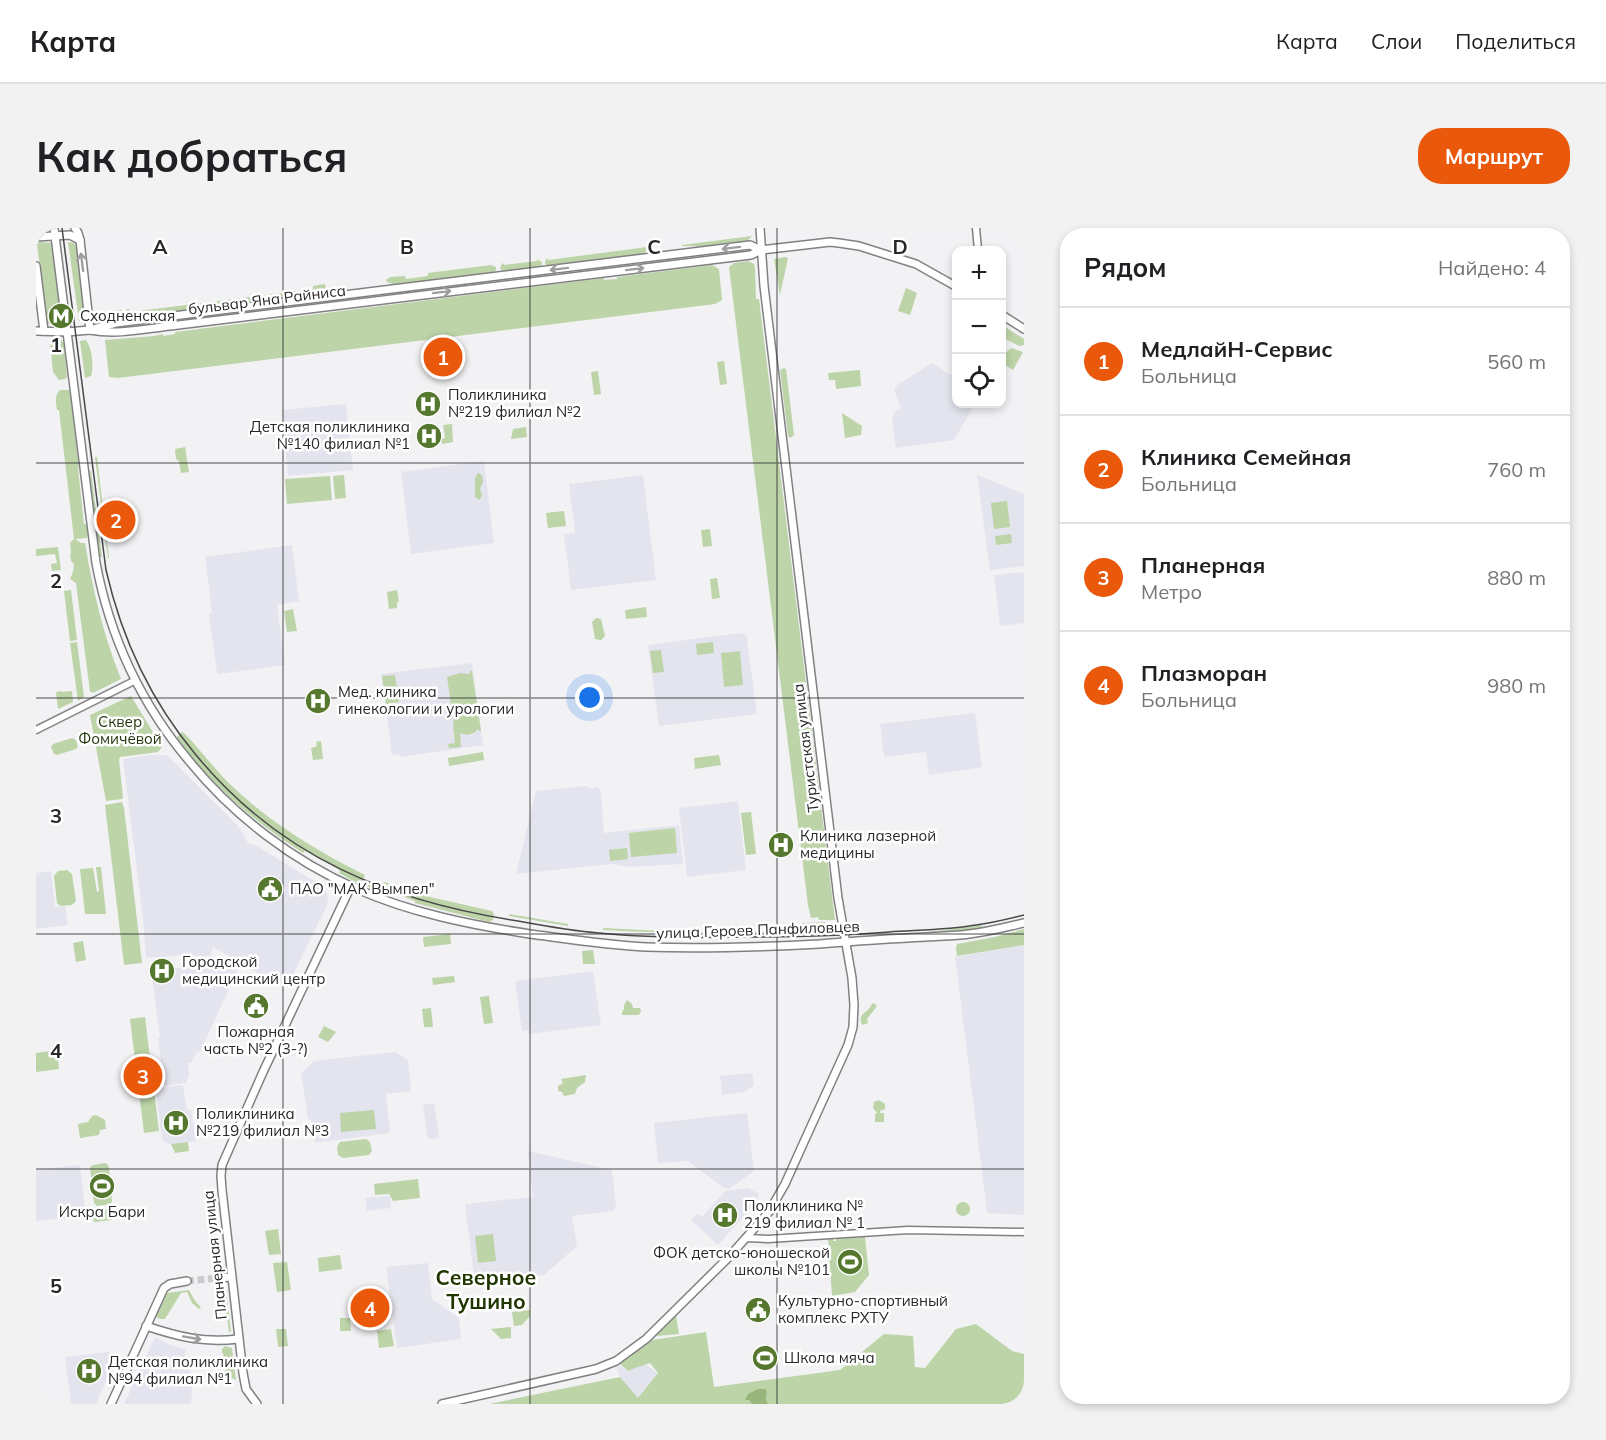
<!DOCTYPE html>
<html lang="ru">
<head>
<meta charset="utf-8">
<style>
	:root { --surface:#fff; --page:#f2f2f2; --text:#202124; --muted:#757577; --line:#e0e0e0; --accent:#ea580c }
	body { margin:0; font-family:Mulish,sans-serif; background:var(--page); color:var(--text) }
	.controls { position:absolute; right:18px; top:18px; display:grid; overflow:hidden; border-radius:12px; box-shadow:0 3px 9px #0003 }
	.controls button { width:54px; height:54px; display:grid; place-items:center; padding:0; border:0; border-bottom:2px solid var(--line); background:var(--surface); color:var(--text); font:30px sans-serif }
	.you { position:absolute; left:554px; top:470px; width:21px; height:21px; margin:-15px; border:4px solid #fff; border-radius:50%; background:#1a73e8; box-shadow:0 0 0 9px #1a73e833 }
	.badge { display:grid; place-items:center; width:39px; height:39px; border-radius:50%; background:var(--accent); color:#fff; font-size:20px; font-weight:700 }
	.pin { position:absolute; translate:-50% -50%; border:3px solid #fff; box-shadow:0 2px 6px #0006 }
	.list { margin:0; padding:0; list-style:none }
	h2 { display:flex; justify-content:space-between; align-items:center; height:78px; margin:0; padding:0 24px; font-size:26px }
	h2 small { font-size:20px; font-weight:400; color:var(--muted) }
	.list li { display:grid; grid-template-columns:39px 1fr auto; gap:18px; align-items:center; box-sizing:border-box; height:108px; padding:0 24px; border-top:2px solid var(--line) }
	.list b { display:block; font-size:22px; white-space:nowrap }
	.list p { margin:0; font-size:20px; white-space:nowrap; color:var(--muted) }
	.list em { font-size:20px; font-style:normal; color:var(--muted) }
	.icon { flex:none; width:33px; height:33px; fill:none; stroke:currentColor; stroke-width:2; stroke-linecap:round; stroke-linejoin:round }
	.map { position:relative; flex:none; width:988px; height:1176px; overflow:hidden; border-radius:24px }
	header { display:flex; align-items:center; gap:36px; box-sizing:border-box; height:84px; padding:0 30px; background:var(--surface); border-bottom:2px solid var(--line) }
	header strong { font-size:28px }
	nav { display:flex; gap:33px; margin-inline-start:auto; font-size:21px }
	.intro { display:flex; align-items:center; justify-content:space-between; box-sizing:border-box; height:144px; padding:0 36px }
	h1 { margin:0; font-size:42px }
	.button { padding:15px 27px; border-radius:24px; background:var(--accent); color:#fff; font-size:21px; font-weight:700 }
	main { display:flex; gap:36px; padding:0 36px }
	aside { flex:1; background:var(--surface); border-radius:24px; box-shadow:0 3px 9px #0003 }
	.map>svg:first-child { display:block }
</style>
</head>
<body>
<header>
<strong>Карта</strong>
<nav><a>Карта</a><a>Слои</a><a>Поделиться</a></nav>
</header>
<div class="intro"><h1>Как добраться</h1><a class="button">Маршрут</a></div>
<main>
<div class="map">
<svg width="988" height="1176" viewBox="0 0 988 1176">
	<rect width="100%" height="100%" fill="#f2f2f5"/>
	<!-- built -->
	<g fill="#e4e4ee">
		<path d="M896,135L920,150L921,176H939L918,212L860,220L856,192L859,184L865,180L859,164V161L861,157Z"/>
		<path d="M310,176L317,242L252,248L246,182Z"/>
		<path d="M448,233L458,315L375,326L365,244Z"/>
		<path d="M607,247L620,352L535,362L528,306L539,305L533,256Z"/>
		<path d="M941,247L988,266V338L954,342Z"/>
		<path d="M256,317L263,373L241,377L249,437L183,446L181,445L173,386L176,385L169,329Z"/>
		<path d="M988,344V395L964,398L958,347Z"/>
		<path d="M704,405L710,407L711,411L721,486L623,498L612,417Z"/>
		<path d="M436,435L447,517L364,529L363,526L356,527L345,446Z"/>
		<path d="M939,485L946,539L893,547L890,524L848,529L844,496Z"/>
		<path d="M116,527H131L203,599L212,615L221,618L286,658L291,664L292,675L251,759L241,753L239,755L177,719L174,728L152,729L148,727L110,730L107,690L87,531Z"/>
		<path d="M550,558L553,560L562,559L565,564L568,605L643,597L647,636L594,639L575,636L480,646L500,563Z"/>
		<path d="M702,573L710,642L651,649L643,580Z"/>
		<path d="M15,643L19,679L29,678L32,697L0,701V645Z"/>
		<path d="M988,717V987L951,985L919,729Z"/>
		<path d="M174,736H191L202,741L164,824L161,823L155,835H152L153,847L150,855L128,858L122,810L124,809L116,748H114L113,741L120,740V742L142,740Z"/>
		<path d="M557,743L565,797L493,806V802L486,803L479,753Z"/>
		<path d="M359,824L372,832L375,863L350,866L354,905L279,915L275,891H272L265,845L278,833Z"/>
		<path d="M716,845L718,857L708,864L686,867L684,848Z"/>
		<path d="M147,857L151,882H155L160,913L135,916L128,914L126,912L120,863L123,860Z"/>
		<path d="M398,875L403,910L392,911L387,877Z"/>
		<path d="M711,885L718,943L693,961L688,960L652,933L622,935L618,895Z"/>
		<path d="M492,923L576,942L580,979L577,983L536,988L541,1018L508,1047L439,1056L429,976L497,969Z"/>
		<path d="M44,937L50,988L0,993V942Z"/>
		<path d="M712,960L723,966L720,975L682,1017L655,992L661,986L666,989L689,963Z"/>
		<path d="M354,968L355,980L331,983L329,970Z"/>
		<path d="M392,1035L396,1071L423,1090L425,1111L361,1120L350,1039Z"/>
		<path d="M119,1109L134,1117L149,1121L150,1138H154L156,1163L155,1176H88Z"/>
		<path d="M72,1124L81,1128L60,1176H35L29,1129Z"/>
		<path d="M605,1132L623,1147L601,1171L584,1149L580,1139L584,1138L592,1143Z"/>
	</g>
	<!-- green -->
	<g fill="#bcd4a7">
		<path d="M716,8L710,14L666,19L657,18H646V17Z"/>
		<path d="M3,14L15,15L25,92L23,95L13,96L11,95L1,16Z"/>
		<path d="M32,14L38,15L41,20L50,88L47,93H43Z"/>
		<path d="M617,17L618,20H610V24L602,27L513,38L510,37L509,34L511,30L512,32L611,19V18Z"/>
		<path d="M749,29L752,30L744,67L738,31Z"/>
		<path d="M501,31L506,34V37L503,40L470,44L464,41L465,37L467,35L468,37L501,33Z"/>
		<path d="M712,33L718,36L719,39L720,71H723L799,692H783L782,689L775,690L772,677L693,39L698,35Z"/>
		<path d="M455,37L460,39V42L456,46L359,57L351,54L350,52L354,49L369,48L370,51L392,48V45Z"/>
		<path d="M676,37L683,41L686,72L679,76L82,150L73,149L69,112L118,108L127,106V108L139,106V104L568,50V52L581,51V49Z"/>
		<path d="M289,56L290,61L265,68L68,93L67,84L86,82L87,85H91V81H93L94,84L277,61V58Z"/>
		<path d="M870,60L881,65L874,87L862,83Z"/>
		<path d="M969,99L988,111V117L983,118L966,109V104Z"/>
		<path d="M25,112L28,115L31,149L29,151L23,152L17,144L14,113Z"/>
		<path d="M50,112C56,120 58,138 55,148L49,150L44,113Z"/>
		<path d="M976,120L987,124L977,142L966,135C966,128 970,123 976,120Z"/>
		<path d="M688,133L691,156L684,157L681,134Z"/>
		<path d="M748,140L750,141L758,207L754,210L752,208L744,142Z"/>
		<path d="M824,142L825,158L800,161L799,152H793L792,145Z"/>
		<path d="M562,143L565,166L558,167L555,144Z"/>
		<path d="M24,162H33L34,165L43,239L42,240L48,296H50L52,306L51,310L39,311L45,315H49C57,363 67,406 85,451L57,465L56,464H54L40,355L34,351L37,344L38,336L35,333L34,327L35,325L34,315L38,311L23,182H21C20,175 18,168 24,162Z"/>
		<path d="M806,185L826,198L825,207L809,210Z"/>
		<path d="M416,196L417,214L406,216L405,211L409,210L407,197Z"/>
		<path d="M490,199L491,209L475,211L477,201Z"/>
		<path d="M149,219L153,244L145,245L143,233L140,231L139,221Z"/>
		<path d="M59,229H61L73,330L72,331Z"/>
		<path d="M53,243H55L66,329H64Z"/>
		<path d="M442,245L446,247L447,254L444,260L446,268L443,272L439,269V250Z"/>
		<path d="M308,247L310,270L299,271L297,248Z"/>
		<path d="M294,248L296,272L251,276L249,251Z"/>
		<path d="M971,273L974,299L958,301L955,275Z"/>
		<path d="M528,283L530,298L512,300L510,285Z"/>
		<path d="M674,301L676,318L667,319L665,302Z"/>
		<path d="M975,306L976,315L960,317L959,308Z"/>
		<path d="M22,319L25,342L16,343L15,336L21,335L19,326L0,328V321Z"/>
		<path d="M681,350L684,370L676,371L674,351Z"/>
		<path d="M35,362L41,412L34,413L28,363Z"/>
		<path d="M361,362L363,374H361V380L353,381L351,364Z"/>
		<path d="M610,379L611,389L590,391L589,382Z"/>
		<path d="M257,381L261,403L251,404L248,383Z"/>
		<path d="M560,390L565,391L569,408L565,412L559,411L556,394Z"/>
		<path d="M41,414L48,469L42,473L34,415Z"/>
		<path d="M677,414L678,425L661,427L660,416Z"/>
		<path d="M625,422L628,444L617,445L614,423Z"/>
		<path d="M704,423L707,457L688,459L685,425Z"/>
		<path d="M434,443H436L445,503H443L442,501C437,507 431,508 424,505L425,519L413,520L412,516L419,515L417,497L418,496L411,449L424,445L434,446Z"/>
		<path d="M359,447L363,474L350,476L346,448Z"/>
		<path d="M25,463L26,464L36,463L37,474L22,481L20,464Z"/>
		<path d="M95,468L126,519L122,524L84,529L83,532L87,569L86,571L70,573L54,487Z"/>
		<path d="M146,504L150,507C166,524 180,543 197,559C236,596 281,623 329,647L326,654L355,665L354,667L319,654L303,645L304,642L269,623L267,625C218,594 177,558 141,512V509Z"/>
		<path d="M36,510L40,512L42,519L40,521L21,527L18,526L15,519L17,516Z"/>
		<path d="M285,513L287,531L277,532L275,520L281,518L280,514Z"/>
		<path d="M447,524L448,532L413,538L412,530Z"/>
		<path d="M683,527L685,537L659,541L658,530Z"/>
		<path d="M86,574L88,580L106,735L88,737L69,577Z"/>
		<path d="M715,584L720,626L710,627L705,585Z"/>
		<path d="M639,600L641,625L595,629L593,605Z"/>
		<path d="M591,620L592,631L574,633L573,622Z"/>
		<path d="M60,639H65L70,686H49L44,641L57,640L61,664L63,663Z"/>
		<path d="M31,642L36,646L40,673L36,677L24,678L21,675L18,648L22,643Z"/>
		<path d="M348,654L394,669L456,683L458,686L457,692L453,694L379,675V673L357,665L359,660L347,656Z"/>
		<path d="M473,686L532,696V698L473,688Z"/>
		<path d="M789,694L791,703C716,707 642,706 567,702V700L648,704L752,703L760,701L767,695Z"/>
		<path d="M946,697L947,701H944L894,705L893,704Z"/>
		<path d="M988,701V717L921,728L920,721L921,716L959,709Z"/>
		<path d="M414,706L415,716L388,719L387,709Z"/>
		<path d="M47,713L50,732L40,734L37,715Z"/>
		<path d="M557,722L559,736H547L546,723Z"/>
		<path d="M418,748L419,754L397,757L396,750Z"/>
		<path d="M453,768L457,795L448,796L444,769Z"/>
		<path d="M591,772L596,776L597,780H604L605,783L603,787H586V784L588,781V777Z"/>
		<path d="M838,775L841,778L831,791L832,795L826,797C821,784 831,787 836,776Z"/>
		<path d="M395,780L397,799H388L386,781Z"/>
		<path d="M109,789L123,903L108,905L94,791Z"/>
		<path d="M288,798L300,804L292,814L282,809Z"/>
		<path d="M21,822L23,841L0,844V825Z"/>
		<path d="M550,847L549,854L541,860L539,866L528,868L526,864L522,863V858L527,855L525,851Z"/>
		<path d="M843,872L849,876V881L844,883V885H848V894H839V886L841,885L837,880L838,874Z"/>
		<path d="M338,882L340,901L305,904L304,885Z"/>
		<path d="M60,887L69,892L70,901L64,902L63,907L44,910L42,896L52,894L56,888Z"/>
		<path d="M330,911L334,914L336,923L333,927L307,930L302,927L301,919L304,914Z"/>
		<path d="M152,914L153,923L139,925L135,916Z"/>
		<path d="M69,935L71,936L73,939L76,974L74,976L61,978L58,975L54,939L57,937Z"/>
		<path d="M382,951L384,970L357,973L353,966L339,967L338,956Z"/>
		<circle cx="927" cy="981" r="7"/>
		<path d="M74,979L76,992L58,994L57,990Z"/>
		<path d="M242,1001L245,1026L233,1027L229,1003Z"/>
		<path d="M457,1006L460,1033L442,1035L439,1008Z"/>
		<path d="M792,1009H797V1013H800V1011L829,1009L833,1047L819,1064L796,1068Z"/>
		<path d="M304,1027L306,1041L283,1044L282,1030Z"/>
		<path d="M251,1034L255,1062L241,1064L237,1035Z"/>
		<path d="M188,1059L190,1061L195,1104H193L189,1074L183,1069V1060Z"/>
		<path d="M153,1062L159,1073L165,1079L163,1081L156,1075L151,1064L145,1065L129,1091H124L120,1089V1086L131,1065Z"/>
		<path d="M494,1082V1088L486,1097L478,1098L476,1084Z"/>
		<path d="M640,1087L643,1106L621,1108L620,1107Z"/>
		<path d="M304,1090H314L315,1103H304Z"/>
		<path d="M940,1096L976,1123L988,1126V1176H732L730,1171L731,1164L730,1161C717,1164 717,1161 710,1172L713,1171L716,1176H453L584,1149L602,1170L622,1145L614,1135L599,1140L592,1143L584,1136L616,1112L670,1104L678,1159L804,1142L848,1106L877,1108L879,1139L889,1140L920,1101Z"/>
		<path d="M475,1099V1110L465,1111L455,1101Z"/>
		<path d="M240,1101H250L252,1118L242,1119Z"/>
		<path d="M355,1101L358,1118L343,1120L341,1103Z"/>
		<path d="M189,1118L196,1120L200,1152L190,1147L187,1125H186V1121Z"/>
	</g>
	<!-- water -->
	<path fill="#98b57c" d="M722,1161H730L731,1164L730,1171L732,1176H716L713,1172H709L712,1166Z"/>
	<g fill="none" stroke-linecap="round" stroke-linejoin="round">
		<!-- secondary-tunnel -->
		<path stroke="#cacacc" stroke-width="7" stroke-dasharray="7 3.5" stroke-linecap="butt" d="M151,1053L182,1050"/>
		<!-- tertiary casing -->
		<g stroke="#818184" stroke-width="9">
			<g id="tertiary">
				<path d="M940,0L942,22"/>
				<path d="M0,502L98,453"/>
				<path d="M710,1010L732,1011L872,1002L988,1004"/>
			</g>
		</g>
		<!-- secondary casing -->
		<g stroke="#818184" stroke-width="10">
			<g id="secondary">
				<path d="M18,0L60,335C74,410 104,475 154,534C198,588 257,633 321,661C375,685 436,697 494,706C532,711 571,717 610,719C668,721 726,719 783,716C818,713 854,711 889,709C904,708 919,708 933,706C952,704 970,699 988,695"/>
				<path d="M39,0L42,5L44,12L54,102"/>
				<path d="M0,9L34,7L44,12"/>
				<path d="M0,38L8,103"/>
				<path d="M966,87L988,101"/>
				<path d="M54,102C81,107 108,101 134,98L715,27L725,22L794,14L803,15L823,18L880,36L921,59"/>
				<path d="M0,103L31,104L54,102L80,95L714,17L725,22"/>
				<path d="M182,1050L195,1049"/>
				<path d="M110,1098C143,1109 168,1115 202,1111"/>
				<path d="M75,1176L128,1060L134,1056L151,1053"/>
				<path d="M221,1176L210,1161L207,1145L186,962L185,948L186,937L227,844L315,658"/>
				<path d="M406,1176L560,1141L580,1133L610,1111L691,1031L733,984L749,956L767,916L812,817L817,799L818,777L816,750L802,670L728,58L724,0"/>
			</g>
		</g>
		<!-- tertiary -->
		<use href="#tertiary" stroke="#fff" stroke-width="6"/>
		<!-- secondary -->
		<use href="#secondary" stroke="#fff" stroke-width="7"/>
		<!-- tram -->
		<path stroke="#49494a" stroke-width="1.5" d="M26,0L70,342C86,412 114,472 160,527C245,630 353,673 482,693C509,698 536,703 563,705C612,710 661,710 711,709C758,709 805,708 853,704C882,702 911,702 940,697C956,695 972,691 988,687"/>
	</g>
	<!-- one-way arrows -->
	<defs><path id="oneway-shaft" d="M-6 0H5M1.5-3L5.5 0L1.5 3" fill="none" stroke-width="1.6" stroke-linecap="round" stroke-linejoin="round" transform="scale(1.5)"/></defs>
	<g stroke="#9e9e9f">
		<use href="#oneway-shaft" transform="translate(695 20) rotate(173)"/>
		<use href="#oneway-shaft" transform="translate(46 34) rotate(-97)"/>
		<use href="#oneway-shaft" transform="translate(523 41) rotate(173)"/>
		<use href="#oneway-shaft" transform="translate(599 41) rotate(-7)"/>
		<use href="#oneway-shaft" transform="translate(406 64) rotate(-7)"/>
		<use href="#oneway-shaft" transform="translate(156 1110) rotate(10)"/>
	</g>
	<!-- grid -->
	<path fill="none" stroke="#282829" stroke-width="1.5" stroke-opacity="0.55" d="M247,0V1176M494,0V1176M741,0V1176M0,235H988M0,470H988M0,706H988M0,941H988"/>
	<!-- icons -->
	<defs>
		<g id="metro-disc" transform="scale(1.35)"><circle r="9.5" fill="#55772e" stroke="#fff"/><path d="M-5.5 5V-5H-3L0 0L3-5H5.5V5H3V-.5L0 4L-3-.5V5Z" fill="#fff"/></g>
		<g id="hospital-disc" transform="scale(1.35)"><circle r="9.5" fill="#55772e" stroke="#fff"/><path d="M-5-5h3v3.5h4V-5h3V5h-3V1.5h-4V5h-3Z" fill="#fff"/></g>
		<g id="civic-disc" transform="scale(1.35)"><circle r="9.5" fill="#55772e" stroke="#fff"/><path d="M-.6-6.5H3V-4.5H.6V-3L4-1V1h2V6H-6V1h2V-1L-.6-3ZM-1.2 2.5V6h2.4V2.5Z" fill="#fff"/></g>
		<g id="stadium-disc" transform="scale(1.35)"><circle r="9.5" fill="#55772e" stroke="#fff"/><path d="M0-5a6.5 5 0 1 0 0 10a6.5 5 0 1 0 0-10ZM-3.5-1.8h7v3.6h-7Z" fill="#fff"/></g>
	</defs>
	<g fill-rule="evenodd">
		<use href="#metro-disc" x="25" y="88"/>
		<use href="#hospital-disc" x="392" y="176"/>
		<use href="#hospital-disc" x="393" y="208"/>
		<use href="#hospital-disc" x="282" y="473"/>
		<use href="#hospital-disc" x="745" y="617"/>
		<use href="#civic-disc" x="234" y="661"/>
		<use href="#hospital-disc" x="126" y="743"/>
		<use href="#civic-disc" x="220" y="778"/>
		<use href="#hospital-disc" x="140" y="895"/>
		<use href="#stadium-disc" x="66" y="958"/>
		<use href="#hospital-disc" x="689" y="987"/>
		<use href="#stadium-disc" x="814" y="1034"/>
		<use href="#civic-disc" x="722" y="1082"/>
		<use href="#stadium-disc" x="729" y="1130"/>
		<use href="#hospital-disc" x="53" y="1143"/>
	</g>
	<g text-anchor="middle" stroke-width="5" stroke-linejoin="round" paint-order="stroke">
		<!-- street labels -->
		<g font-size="15" fill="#282829" stroke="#fff">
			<text transform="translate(231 72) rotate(-7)" y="5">бульвар Яна Райниса</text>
			<text transform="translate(770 520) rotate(-97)" y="5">Туристская улица</text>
			<text transform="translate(722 702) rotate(-2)" y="5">улица Героев Панфиловцев</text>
			<text transform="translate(179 1027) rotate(-96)" y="5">Планерная улица</text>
		</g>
		<!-- poi labels -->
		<g font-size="15" fill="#282829" stroke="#fff" text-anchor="start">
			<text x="44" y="93">Сходненская</text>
			<text x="412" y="172">Поликлиника<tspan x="412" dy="17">№219 филиал №2</tspan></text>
			<text x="374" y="204" text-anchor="end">Детская поликлиника<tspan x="374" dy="17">№140 филиал №1</tspan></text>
			<text x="302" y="469">Мед. клиника<tspan x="302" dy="17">гинекологии и урологии</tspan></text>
			<text x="764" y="613">Клиника лазерной<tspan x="764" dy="17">медицины</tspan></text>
			<text x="254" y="666">ПАО "МАК Вымпел"</text>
			<text x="146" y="739">Городской<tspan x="146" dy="17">медицинский центр</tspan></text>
			<text x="220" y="809" text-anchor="middle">Пожарная<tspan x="220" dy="17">часть №2 (3-?)</tspan></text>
			<text x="160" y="891">Поликлиника<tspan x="160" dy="17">№219 филиал №3</tspan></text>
			<text x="708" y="983">Поликлиника №<tspan x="708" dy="17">219 филиал № 1</tspan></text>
			<text x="66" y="989" text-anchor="middle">Искра Бари</text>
			<text x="794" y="1030" text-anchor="end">ФОК детско-юношеской<tspan x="794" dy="17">школы №101</tspan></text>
			<text x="742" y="1078">Культурно-спортивный<tspan x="742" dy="17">комплекс РХТУ</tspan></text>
			<text x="748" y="1135">Школа мяча</text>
			<text x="72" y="1139">Детская поликлиника<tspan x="72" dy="17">№94 филиал №1</tspan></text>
		</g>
		<!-- park labels -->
		<g font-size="15" fill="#1f3207" stroke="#fff">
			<text x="84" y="499">Сквер<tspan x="84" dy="17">Фомичёвой</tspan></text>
		</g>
		<!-- district labels -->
		<g font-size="21" font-weight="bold" fill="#203601" stroke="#fff">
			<text x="450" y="1057">Северное<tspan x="450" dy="24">Тушино</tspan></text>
		</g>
	</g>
	<g font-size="20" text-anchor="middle" font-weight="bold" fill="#282829" stroke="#fff" stroke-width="5" stroke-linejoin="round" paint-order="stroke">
		<text x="124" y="26">A</text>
		<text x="371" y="26">B</text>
		<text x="618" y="26">C</text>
		<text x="864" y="26">D</text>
		<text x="20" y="124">1</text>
		<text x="20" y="360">2</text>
		<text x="20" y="595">3</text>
		<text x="20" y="830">4</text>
		<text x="20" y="1065">5</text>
	</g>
</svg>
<div class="controls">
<button>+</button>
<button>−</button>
<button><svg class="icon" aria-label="locate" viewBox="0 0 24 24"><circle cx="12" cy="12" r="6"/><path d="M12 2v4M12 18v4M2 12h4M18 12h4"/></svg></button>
</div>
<div class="you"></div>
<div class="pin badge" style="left:407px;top:129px">1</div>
<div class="pin badge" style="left:80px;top:292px">2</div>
<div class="pin badge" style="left:107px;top:848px">3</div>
<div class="pin badge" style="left:334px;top:1080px">4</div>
</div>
<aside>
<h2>Рядом<small>Найдено: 4</small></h2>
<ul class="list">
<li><span class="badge">1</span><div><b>МедлайН-Сервис</b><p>Больница</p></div><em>560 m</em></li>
<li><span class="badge">2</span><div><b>Клиника Семейная</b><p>Больница</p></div><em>760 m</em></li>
<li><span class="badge">3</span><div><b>Планерная</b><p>Метро</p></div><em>880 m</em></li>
<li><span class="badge">4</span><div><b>Плазморан</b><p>Больница</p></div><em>980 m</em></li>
</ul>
</aside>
</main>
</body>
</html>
